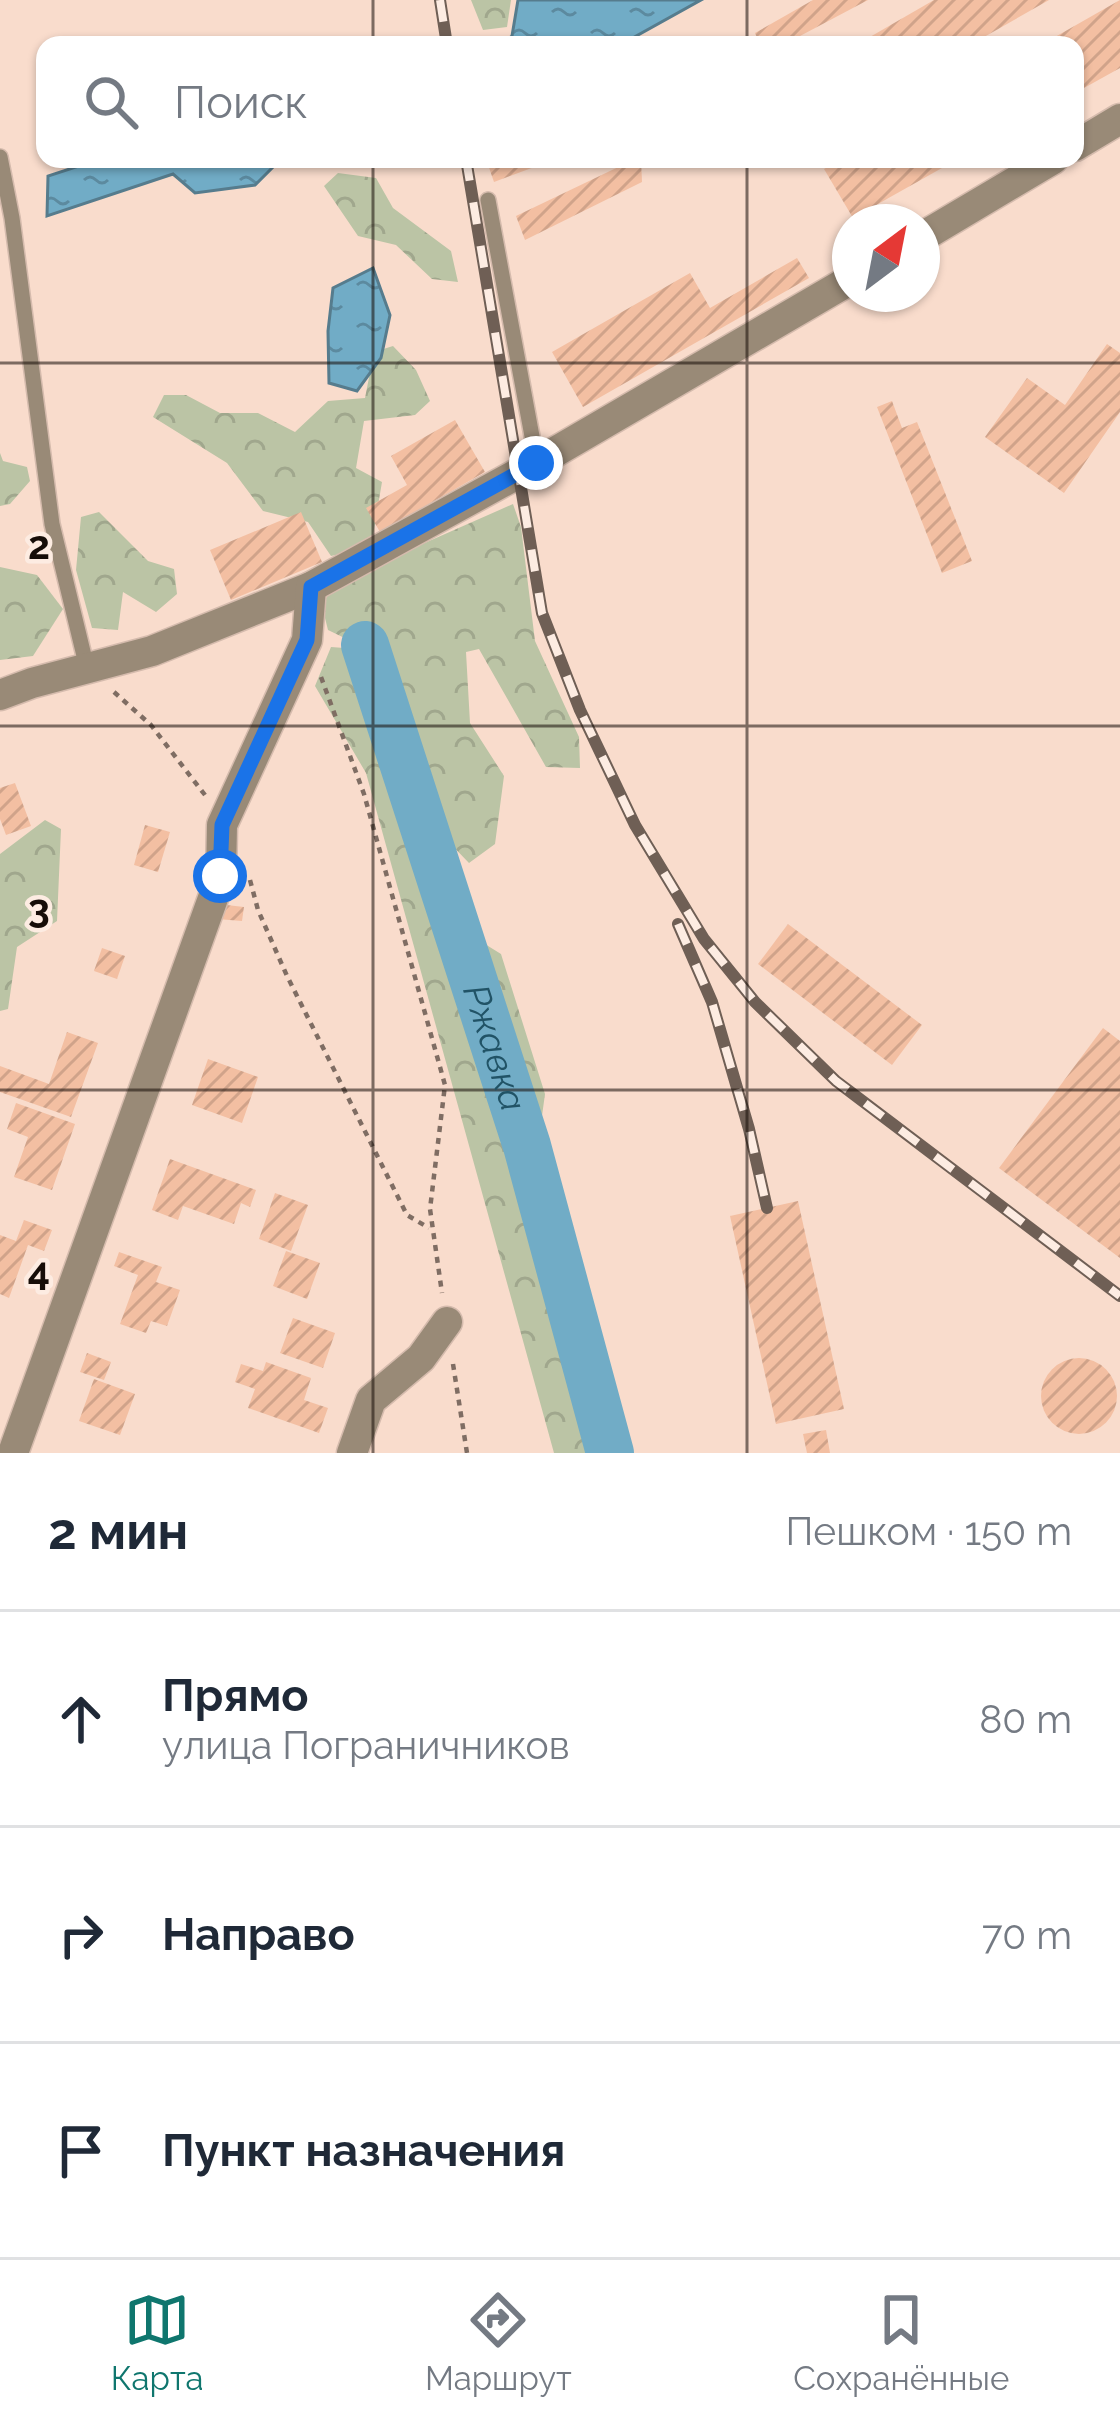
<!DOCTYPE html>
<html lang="ru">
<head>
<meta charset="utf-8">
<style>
	:root { --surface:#fff; --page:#f6f6f7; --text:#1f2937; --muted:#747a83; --line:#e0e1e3; --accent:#0f766e }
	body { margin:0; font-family:Raleway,sans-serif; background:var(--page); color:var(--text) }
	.compass { position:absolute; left:832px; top:204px; width:108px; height:108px; border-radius:50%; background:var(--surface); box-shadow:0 3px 9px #0004; rotate:32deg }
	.stop { position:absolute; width:36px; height:36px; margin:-27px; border:9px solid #1a73e8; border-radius:50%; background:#fff }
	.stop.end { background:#1a73e8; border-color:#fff; box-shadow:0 3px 12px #0008 }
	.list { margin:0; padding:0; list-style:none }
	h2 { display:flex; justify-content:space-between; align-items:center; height:156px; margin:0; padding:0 48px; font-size:51px }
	h2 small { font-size:39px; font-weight:400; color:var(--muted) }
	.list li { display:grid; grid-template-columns:78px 1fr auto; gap:36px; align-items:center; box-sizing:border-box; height:216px; padding:0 48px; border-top:3px solid var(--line) }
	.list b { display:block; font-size:45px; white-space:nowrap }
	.list p { margin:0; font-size:39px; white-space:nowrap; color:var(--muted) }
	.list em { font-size:39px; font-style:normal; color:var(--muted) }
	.icon { flex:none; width:66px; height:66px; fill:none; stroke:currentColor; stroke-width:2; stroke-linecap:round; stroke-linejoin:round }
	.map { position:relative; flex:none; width:1120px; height:1453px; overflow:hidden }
	.search { position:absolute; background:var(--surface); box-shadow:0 3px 9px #0004; left:36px; right:36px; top:36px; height:132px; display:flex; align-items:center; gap:30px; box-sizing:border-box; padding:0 42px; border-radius:24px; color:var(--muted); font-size:45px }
	.sheet { height:804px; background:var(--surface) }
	nav { display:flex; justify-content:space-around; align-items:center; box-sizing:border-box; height:168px; border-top:3px solid var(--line); background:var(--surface); font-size:33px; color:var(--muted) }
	nav a { display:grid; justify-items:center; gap:6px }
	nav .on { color:var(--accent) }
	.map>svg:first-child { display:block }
</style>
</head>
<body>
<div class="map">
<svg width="1120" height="1453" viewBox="0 0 1120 1453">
	<defs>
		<pattern id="forest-crowns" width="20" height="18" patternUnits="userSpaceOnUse" patternTransform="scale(3)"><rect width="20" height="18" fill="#bbc4a5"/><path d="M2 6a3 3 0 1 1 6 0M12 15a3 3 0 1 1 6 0" fill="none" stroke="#a0a78d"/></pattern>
		<pattern id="water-ripples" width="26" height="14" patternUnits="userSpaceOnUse" patternTransform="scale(3)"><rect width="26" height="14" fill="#71acc6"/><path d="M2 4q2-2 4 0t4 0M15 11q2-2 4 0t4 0" fill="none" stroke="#5c8a9f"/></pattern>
		<pattern id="building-hatch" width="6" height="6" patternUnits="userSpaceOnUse" patternTransform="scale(3)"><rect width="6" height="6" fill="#f3bfa2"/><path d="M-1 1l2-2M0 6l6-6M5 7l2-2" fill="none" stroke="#d0a38a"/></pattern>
	</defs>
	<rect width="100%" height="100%" fill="#f9dccc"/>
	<!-- forest -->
	<g fill="url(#forest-crowns)">
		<path d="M471,0H511L507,27L483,30Z"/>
		<path d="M338,173L376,178L393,208L451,251L458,282L432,279L396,245L358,236L324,186Z"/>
		<path d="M393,346L416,370L430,401L415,415L364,421L356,468L382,482L371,547L331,556L308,522L263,511L227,463L153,417L164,395H186L220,413H258L295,432L328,401L365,398L374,352Z"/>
		<path d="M0,453L3,461L27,467L30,481L10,504L0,506Z"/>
		<path d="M513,504L521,527L535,641L579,737L580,768L546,767L479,649L466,652L470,723L504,776L495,844L469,863L442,835L388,659L328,630L322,606L334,583Z"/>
		<path d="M99,512L148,561L174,569L177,594L156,612L123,592L118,630L92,628L76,570L81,517Z"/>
		<path d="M0,567L37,575L63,609L33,656L0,660Z"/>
		<path d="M331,647L358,649L384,671L459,928L501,954L545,1094L534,1174L610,1453H554L366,773L315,686Z"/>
		<path d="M45,820L61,829L57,921L17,947L8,1009L0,1011V854Z"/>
	</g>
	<!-- water -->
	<g fill="url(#water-ripples)" stroke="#567c8d" stroke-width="3">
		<path d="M518,0H701L620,45H500L512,36Z"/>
		<path d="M100,159H281L255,185L195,193L173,174L47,216L48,176Z"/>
		<path d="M373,268L390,315L381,358L357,391L329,383L328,331L333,288Z"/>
	</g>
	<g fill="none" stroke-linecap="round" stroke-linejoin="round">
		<!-- river -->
		<path stroke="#71acc6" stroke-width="48" id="s1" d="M365,645L527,1146L610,1453"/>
	</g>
	<!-- building -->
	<g fill="url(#building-hatch)">
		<path d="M813,0H868L783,45H760L755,33Z"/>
		<path d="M934,0H1049L970,45H856Z"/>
		<path d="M1120,0V68L1075,93V45H1041Z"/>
		<path d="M486,159H535L537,166L494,182Z"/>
		<path d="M635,159H641L642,182L525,240L516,216Z"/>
		<path d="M841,159H958L853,218L824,169Z"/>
		<path d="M797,258L809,278L583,407L552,352L690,273L710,308Z"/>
		<path d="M1107,344L1120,353V412L1064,493L985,437L1027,378L1065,405Z"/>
		<path d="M892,401L902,428L917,422L972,561L942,573L877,407Z"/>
		<path d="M455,420L485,472L380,532L366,508L407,485L391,456Z"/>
		<path d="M301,512L322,562L231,600L210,550Z"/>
		<path d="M15,783L31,826L6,835L0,819V788Z"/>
		<path d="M145,825L170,832L158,872L134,865Z"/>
		<path d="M218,904L244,907L242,921L217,919Z"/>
		<path d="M788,924L922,1025L892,1065L758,964Z"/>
		<path d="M102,948L125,956L117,979L94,971Z"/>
		<path d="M1103,1028L1120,1041V1258L999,1168Z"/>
		<path d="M67,1032L98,1043L71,1117L0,1092V1066L49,1084Z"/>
		<path d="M208,1059L258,1077L242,1123L192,1105Z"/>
		<path d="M16,1103L75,1124L52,1190L14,1177L28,1137L7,1129Z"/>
		<path d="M170,1159L256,1190L250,1207L241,1203L234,1224L183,1206L178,1220L152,1210Z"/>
		<path d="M275,1193L308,1205L291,1251L259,1239Z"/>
		<path d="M798,1201L844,1409L776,1424L730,1216Z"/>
		<path d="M24,1220L52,1230L44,1251L28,1245L9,1298L0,1294V1235L16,1241Z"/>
		<path d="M286,1251L320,1263L307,1299L273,1286Z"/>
		<path d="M119,1252L162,1267L156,1282L180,1290L167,1326L151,1321L146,1333L120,1324L138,1275L114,1266Z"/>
		<path d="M293,1318L335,1333L323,1368L280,1353Z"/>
		<path d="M87,1353L111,1362L104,1380L80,1372Z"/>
		<circle cx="1079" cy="1396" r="38"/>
		<path d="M266,1362L311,1378L304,1400L328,1408L319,1433L248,1408L255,1389L235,1382L241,1364L263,1371Z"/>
		<path d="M94,1379L135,1394L120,1435L79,1421Z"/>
		<path d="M826,1430L830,1453H807L803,1434Z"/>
	</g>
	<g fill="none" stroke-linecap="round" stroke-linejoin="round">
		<!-- lane casing -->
		<g stroke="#d5bbad" stroke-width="18">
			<g id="lane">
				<path d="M0,157L12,218L52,524L87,668"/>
				<path d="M488,200L537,463"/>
			</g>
		</g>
		<!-- street casing -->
		<g stroke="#d5bbad" stroke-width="33">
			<g id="street">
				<path d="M1075,146L1120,119"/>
				<path d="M922,237L1053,159"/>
				<path d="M0,695L32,683L152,651L311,587L519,473L850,280"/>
				<path d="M13,1453L221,876L222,825L307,640L311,587"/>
				<path d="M352,1453L371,1400L421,1358L447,1322"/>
			</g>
		</g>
		<!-- path -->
		<g stroke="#7f6d63" stroke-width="4.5" stroke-dasharray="6 6" stroke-linecap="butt">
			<path d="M321,677L364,794L445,1085L430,1209L442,1293"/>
			<path d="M114,692L151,725L205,795"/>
			<path d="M250,880L258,910L287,976L407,1215L429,1228"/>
			<path d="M453,1364L467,1453"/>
		</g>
		<!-- lane -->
		<use href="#lane" stroke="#998a77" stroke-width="15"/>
		<!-- street -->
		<use href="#street" stroke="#998a77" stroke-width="30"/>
		<!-- rail casing -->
		<g stroke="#6f5f55" stroke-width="12">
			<g id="rail">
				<path d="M440,0L447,45"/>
				<path d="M466,159L542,613L580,710L635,825L704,939L755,1002L836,1081L1120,1296"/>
				<path d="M678,924L712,1002L749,1129L767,1208"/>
			</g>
		</g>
		<!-- rail -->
		<use href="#rail" stroke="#fdece2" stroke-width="8" stroke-dasharray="22" stroke-linecap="butt"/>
	</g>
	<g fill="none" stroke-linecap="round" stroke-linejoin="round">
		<!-- route -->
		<path stroke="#1a73e8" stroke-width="15" d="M220,876L222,825L307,640L311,587L536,463"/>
	</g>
	<!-- grid -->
	<path fill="none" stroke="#160d08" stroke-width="3" stroke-opacity="0.55" d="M373,0V45M747,0V45M373,159V1453M747,159V1453M0,363H1120M0,726H1120M0,1090H1120"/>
	<g text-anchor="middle" stroke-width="9" stroke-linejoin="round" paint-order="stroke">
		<!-- water labels -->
		<g font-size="36" font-style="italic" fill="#215366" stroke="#fdece2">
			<text dy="13" stroke="none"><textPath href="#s1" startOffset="423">Ржавка</textPath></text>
		</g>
	</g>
	<g font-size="39" text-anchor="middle" font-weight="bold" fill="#160d08" stroke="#fdece2" stroke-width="9" stroke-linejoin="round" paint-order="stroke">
		<text x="39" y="559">2</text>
		<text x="39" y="922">3</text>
		<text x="39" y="1285">4</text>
	</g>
</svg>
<svg class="compass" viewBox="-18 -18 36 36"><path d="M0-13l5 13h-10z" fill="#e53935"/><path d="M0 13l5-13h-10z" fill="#747a83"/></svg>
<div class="stop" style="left:220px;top:876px"></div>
<div class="stop end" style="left:536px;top:463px"></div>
<div class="search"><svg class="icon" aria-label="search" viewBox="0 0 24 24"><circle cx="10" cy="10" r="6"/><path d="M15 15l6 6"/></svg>Поиск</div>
</div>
<section class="sheet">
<h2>2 мин<small>Пешком · 150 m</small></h2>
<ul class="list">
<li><svg class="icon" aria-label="ahead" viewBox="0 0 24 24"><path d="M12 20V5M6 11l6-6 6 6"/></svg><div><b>Прямо</b><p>улица Пограничников</p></div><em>80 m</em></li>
<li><svg class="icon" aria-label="right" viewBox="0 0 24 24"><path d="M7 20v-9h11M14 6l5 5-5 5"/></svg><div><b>Направо</b></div><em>70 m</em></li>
<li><svg class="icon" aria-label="arrive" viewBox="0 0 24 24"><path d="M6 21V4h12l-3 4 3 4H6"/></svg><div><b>Пункт назначения</b></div></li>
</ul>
</section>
<nav>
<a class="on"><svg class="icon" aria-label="map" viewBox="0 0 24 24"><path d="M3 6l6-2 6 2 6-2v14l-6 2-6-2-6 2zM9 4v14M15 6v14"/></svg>Карта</a>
<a><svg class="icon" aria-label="directions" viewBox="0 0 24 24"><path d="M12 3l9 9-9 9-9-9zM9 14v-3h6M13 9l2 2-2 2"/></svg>Маршрут</a>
<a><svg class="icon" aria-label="saved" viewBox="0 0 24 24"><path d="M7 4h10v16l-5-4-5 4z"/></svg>Сохранённые</a>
</nav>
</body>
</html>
